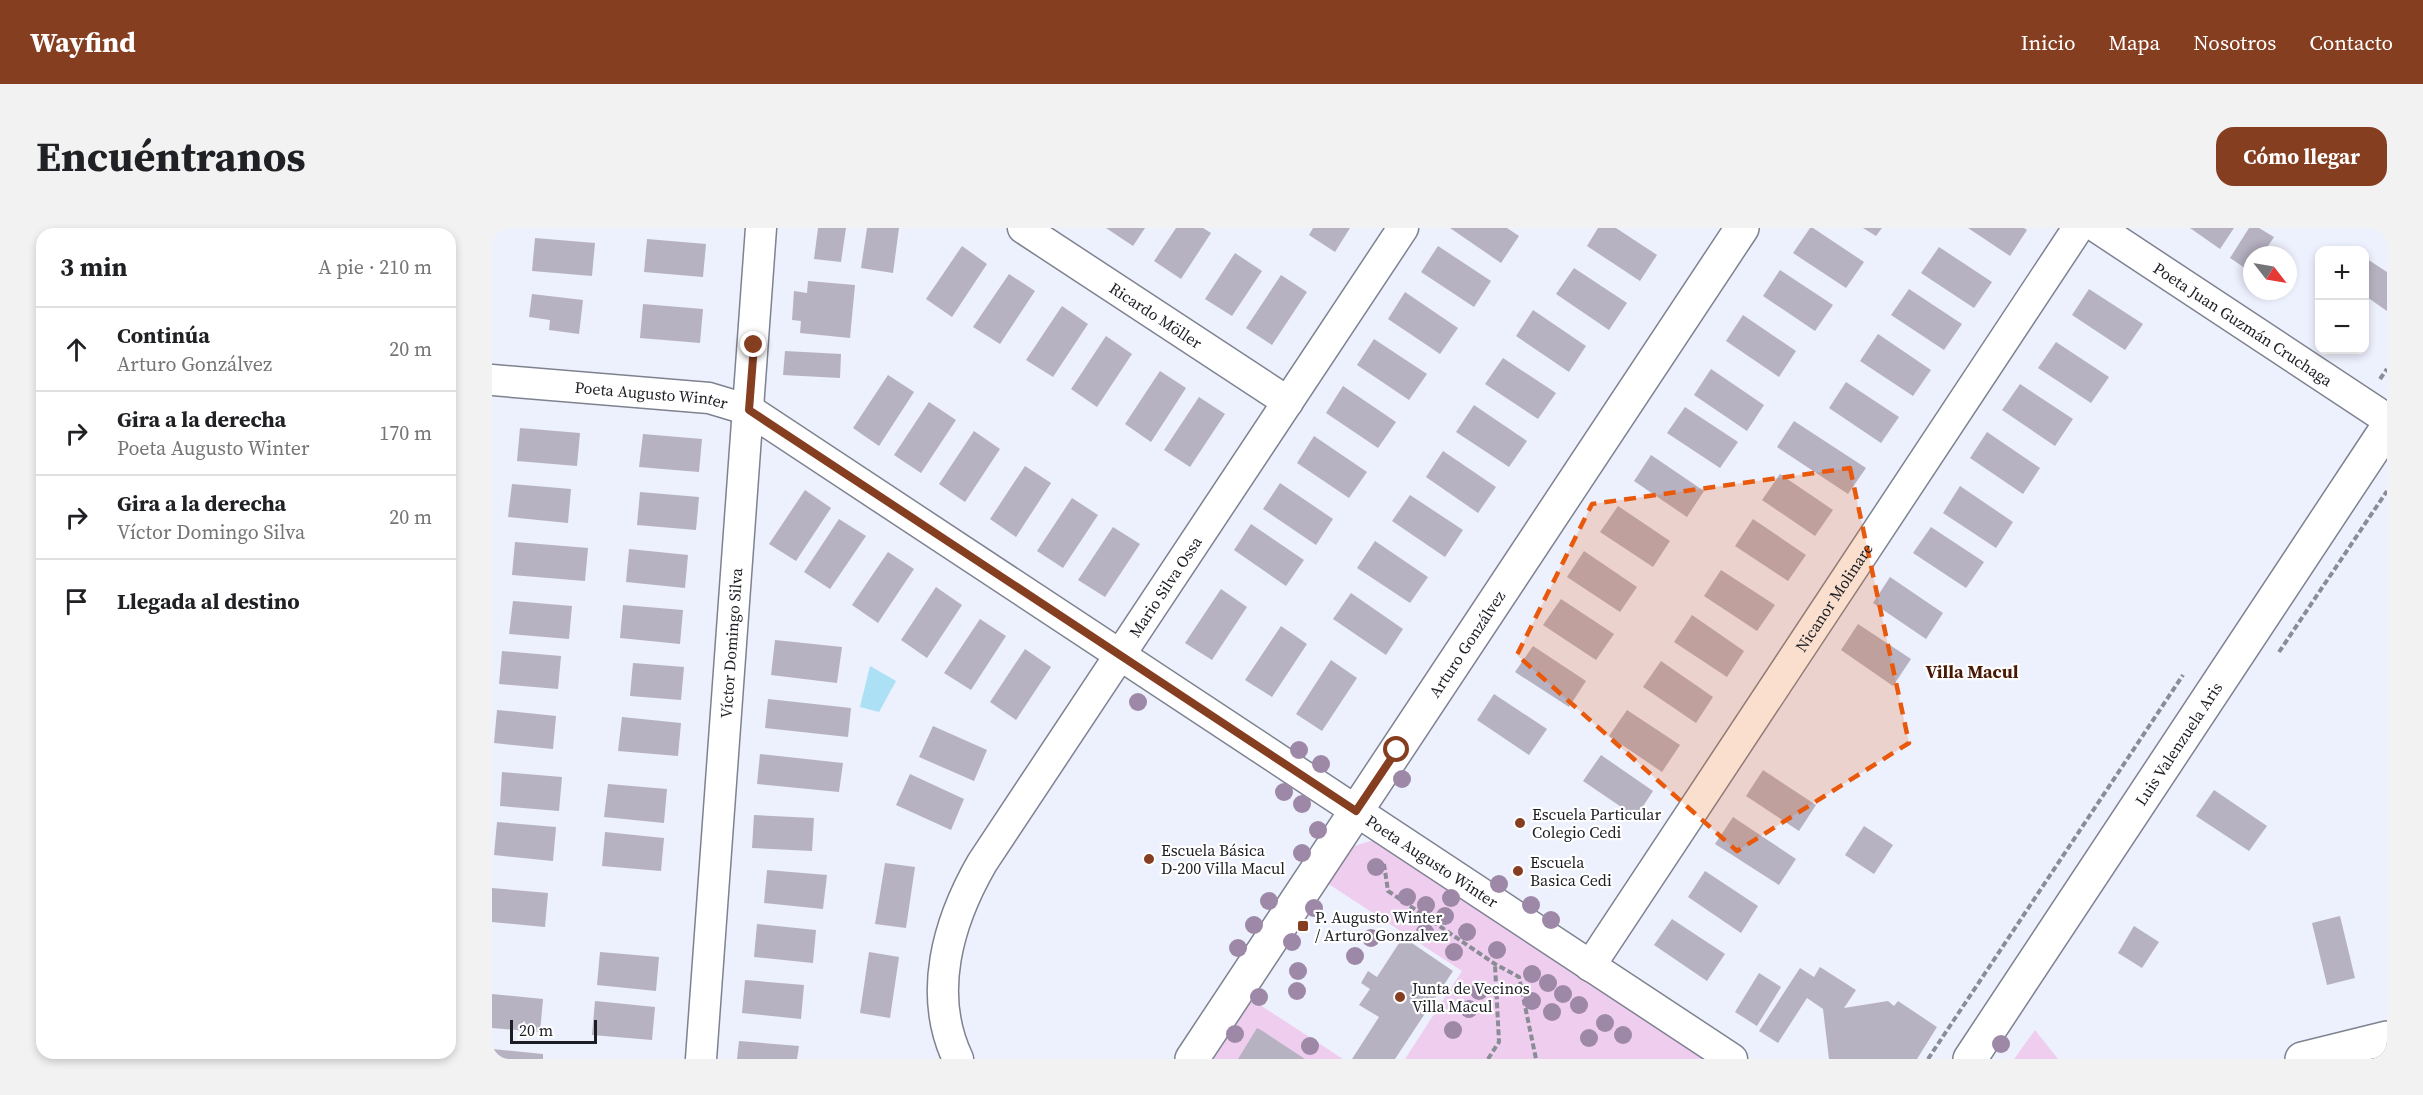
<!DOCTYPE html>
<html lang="es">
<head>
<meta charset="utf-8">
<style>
	:root { --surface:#fff; --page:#f2f2f2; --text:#202124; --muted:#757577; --line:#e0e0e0; --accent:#863e20 }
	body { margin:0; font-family:"Source Serif 4",serif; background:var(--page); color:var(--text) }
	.controls { position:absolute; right:18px; top:18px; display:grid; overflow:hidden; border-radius:12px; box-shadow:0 3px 9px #0003 }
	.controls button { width:54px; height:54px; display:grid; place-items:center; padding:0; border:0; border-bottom:2px solid var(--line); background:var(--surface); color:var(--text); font:30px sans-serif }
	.compass { position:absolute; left:1751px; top:18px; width:54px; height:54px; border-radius:50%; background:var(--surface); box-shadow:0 3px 9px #0003; rotate:121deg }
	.scale { position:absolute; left:18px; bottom:15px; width:87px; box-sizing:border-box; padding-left:6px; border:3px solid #1d1e24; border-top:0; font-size:16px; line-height:21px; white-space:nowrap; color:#1d1e24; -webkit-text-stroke:4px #fff; paint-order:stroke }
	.stop { position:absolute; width:18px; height:18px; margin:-14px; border:4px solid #863e20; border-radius:50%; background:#fff }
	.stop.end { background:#863e20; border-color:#fff; box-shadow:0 2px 6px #0008 }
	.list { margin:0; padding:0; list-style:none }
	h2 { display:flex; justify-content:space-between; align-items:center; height:78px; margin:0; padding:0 24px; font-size:26px }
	h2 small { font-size:20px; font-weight:400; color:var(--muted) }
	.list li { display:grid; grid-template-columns:39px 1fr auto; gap:18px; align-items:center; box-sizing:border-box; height:84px; padding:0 24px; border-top:2px solid var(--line) }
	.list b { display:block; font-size:22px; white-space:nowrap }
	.list p { margin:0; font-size:20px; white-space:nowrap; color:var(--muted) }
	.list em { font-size:20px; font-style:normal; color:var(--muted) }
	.icon { flex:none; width:33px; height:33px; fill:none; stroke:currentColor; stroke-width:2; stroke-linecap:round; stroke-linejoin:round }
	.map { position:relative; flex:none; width:1895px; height:831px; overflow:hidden; border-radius:18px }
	header { display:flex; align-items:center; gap:36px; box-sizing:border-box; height:84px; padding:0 30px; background:var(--accent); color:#fff }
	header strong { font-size:28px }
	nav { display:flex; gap:33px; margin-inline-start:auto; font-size:21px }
	.intro { display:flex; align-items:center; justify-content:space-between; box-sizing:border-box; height:144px; padding:0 36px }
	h1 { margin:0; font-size:42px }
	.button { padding:15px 27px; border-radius:18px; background:var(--accent); color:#fff; font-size:21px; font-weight:700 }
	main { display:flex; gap:36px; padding:0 36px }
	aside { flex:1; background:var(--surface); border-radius:18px; box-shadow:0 3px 9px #0003 }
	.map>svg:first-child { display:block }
</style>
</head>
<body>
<header>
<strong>Wayfind</strong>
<nav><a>Inicio</a><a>Mapa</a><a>Nosotros</a><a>Contacto</a></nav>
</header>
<div class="intro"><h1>Encuéntranos</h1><a class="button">Cómo llegar</a></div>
<main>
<aside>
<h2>3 min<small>A pie · 210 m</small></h2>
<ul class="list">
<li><svg class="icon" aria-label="ahead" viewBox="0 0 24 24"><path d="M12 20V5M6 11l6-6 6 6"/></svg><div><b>Continúa</b><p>Arturo Gonzálvez</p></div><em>20 m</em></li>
<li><svg class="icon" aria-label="right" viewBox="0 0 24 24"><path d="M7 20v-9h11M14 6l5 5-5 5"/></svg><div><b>Gira a la derecha</b><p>Poeta Augusto Winter</p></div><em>170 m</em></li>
<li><svg class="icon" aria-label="right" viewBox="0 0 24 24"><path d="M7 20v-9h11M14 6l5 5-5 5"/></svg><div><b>Gira a la derecha</b><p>Víctor Domingo Silva</p></div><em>20 m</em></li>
<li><svg class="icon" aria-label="arrive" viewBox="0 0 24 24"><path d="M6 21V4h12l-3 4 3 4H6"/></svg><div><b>Llegada al destino</b></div></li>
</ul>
</aside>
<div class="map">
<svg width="1895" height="831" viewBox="0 0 1895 831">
	<rect width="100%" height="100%" fill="#edf0fd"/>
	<!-- green -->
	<g fill="#efcdef">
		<path d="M882,612L1215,831H913L970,743L835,655L859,619Z"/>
		<path d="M759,771L851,831H720Z"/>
		<path d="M1543,802L1566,831H1522Z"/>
	</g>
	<!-- water -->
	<path fill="#abe0f5" d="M378,438L404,453L387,484L368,479Z"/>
	<!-- building -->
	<g fill="#b7b2c2">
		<path d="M326,0H354L349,34L322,31Z"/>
		<path d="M375,0H407L401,45L369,40Z"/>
		<path d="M614,0H653L641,18Z"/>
		<path d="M684,0H711L719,5L689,51L662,33Z"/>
		<path d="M821,0H858L843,24L817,7Z"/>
		<path d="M958,0H1015L1027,8L1009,35Z"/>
		<path d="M1106,0H1124L1165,27L1148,53L1095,18Z"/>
		<path d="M1318,0H1321L1372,34L1354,60L1301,25Z"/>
		<path d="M1371,0H1390L1384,8Z"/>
		<path d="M1476,0H1532L1535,2L1518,28Z"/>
		<path d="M1698,0H1742L1728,21Z"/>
		<path d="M1757,0H1767L1782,9L1770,27H1760L1759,44L1738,30Z"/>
		<path d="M43,10L103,15L100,48L40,43Z"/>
		<path d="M155,11L214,16L211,49L152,44Z"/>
		<path d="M470,18L495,36L460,89L434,71Z"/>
		<path d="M946,18L999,53L982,79L929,44Z"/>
		<path d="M1447,19L1500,54L1482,80L1429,45Z"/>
		<path d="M743,25L770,43L740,88L713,71Z"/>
		<path d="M1872,29L1895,44V83L1872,67Z"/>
		<path d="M1082,40L1135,75L1117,102L1064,66Z"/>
		<path d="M1288,42L1341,77L1323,103L1271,68Z"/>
		<path d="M517,46L543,63L508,116L481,99Z"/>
		<path d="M789,47L815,64L780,117L754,100Z"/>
		<path d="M316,53L363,57L358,110L308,105L309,93L300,92L302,63L315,65Z"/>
		<path d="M1417,61L1470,96L1452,122L1399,87Z"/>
		<path d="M1597,61L1651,96L1633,122L1580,87Z"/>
		<path d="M913,64L966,100L948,126L896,91Z"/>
		<path d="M40,66L91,72L87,106L57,102L58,92L37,89Z"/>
		<path d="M151,76L211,81L208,115L148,110Z"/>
		<path d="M570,78L596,96L561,149L534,132Z"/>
		<path d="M1041,82L1094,118L1077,144L1024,108Z"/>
		<path d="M1251,87L1304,123L1287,149L1234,113Z"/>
		<path d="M1386,106L1439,142L1421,168L1368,133Z"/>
		<path d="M614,108L640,126L605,179L579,161Z"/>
		<path d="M882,111L935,146L917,172L865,137Z"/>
		<path d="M1564,114L1617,149L1599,175L1546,140Z"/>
		<path d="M293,123L349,126L348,150L291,147Z"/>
		<path d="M1011,130L1064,165L1046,191L993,156Z"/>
		<path d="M1219,141L1272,177L1255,203L1202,167Z"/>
		<path d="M668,143L694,160L659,214L633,196Z"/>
		<path d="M396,147L422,164L387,218L361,200Z"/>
		<path d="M1354,154L1407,189L1389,215L1337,180Z"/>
		<path d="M1528,156L1581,191L1563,218L1510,182Z"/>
		<path d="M851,158L904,194L886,220L834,185Z"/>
		<path d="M707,169L733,186L698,239L672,222Z"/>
		<path d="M437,174L464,192L429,245L402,227Z"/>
		<path d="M982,177L1035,213L1017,239L964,204Z"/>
		<path d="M1193,179L1246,214L1228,240L1175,205Z"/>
		<path d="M1302,193L1374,240L1356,266L1285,219Z"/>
		<path d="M28,200L88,205L85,238L25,233Z"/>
		<path d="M482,203L508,221L473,274L447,256Z"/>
		<path d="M1495,204L1548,240L1531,266L1478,230Z"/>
		<path d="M151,206L210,211L207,244L147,239Z"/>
		<path d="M822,208L875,244L857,270L805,235Z"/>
		<path d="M951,223L1004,259L986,285L934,249Z"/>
		<path d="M1159,227L1212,263L1195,289L1142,253Z"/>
		<path d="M533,238L559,255L524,309L498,291Z"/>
		<path d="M1288,246L1341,282L1323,308L1270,272Z"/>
		<path d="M788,255L841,291L824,317L771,281Z"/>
		<path d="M20,256L79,261L76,295L16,289Z"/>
		<path d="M1468,258L1521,294L1504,320L1451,285Z"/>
		<path d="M313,262L339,280L304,333L277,316Z"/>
		<path d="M148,264L207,269L204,302L145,297Z"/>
		<path d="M918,267L971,302L953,329L900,293Z"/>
		<path d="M580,270L606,287L571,340L545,323Z"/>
		<path d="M1126,278L1178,313L1161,339L1108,304Z"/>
		<path d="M347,291L374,308L338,361L312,344Z"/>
		<path d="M1261,291L1314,327L1296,353L1243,318Z"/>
		<path d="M759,296L812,332L794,358L742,322Z"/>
		<path d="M621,299L648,316L613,369L586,352Z"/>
		<path d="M1439,299L1492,334L1474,360L1421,325Z"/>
		<path d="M883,313L936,349L918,375L865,340Z"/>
		<path d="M23,314L96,320L93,353L20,347Z"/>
		<path d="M137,321L196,327L193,360L134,354Z"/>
		<path d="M1092,323L1145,359L1128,384L1075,349Z"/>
		<path d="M396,324L422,341L386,395L360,377Z"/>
		<path d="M1229,342L1283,377L1265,403L1212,368Z"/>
		<path d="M1398,349L1451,385L1434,411L1381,375Z"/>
		<path d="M444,359L470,377L435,430L409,412Z"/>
		<path d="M729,361L755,379L720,432L693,415Z"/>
		<path d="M859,365L911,401L894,427L841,391Z"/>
		<path d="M1069,371L1122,406L1104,432L1051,397Z"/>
		<path d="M21,373L80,378L77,411L17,406Z"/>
		<path d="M131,377L191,382L188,416L128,410Z"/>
		<path d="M1200,387L1252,423L1235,449L1182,414Z"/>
		<path d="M488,391L514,408L479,462L452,445Z"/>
		<path d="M1366,396L1419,431L1401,458L1349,422Z"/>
		<path d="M789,398L815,416L780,469L753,452Z"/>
		<path d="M283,412L350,419L345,455L279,447Z"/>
		<path d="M1041,418L1094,453L1077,479L1023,444Z"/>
		<path d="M533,421L559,439L524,492L498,474Z"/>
		<path d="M10,423L69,428L66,461L7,456Z"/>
		<path d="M839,432L865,450L830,503L804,486Z"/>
		<path d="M1169,433L1221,469L1204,495L1151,459Z"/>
		<path d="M141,435L192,439L189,472L138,468Z"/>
		<path d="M1002,466L1055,501L1037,527L985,492Z"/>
		<path d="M276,471L359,480L356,509L273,500Z"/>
		<path d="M5,482L64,488L61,521L2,515Z"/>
		<path d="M1135,482L1188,517L1170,544L1117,508Z"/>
		<path d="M130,489L189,495L186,528L126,523Z"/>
		<path d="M441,498L495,522L482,553L427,529Z"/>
		<path d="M268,526L351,535L347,564L265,556Z"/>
		<path d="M1109,527L1161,563L1144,589L1091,553Z"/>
		<path d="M1271,542L1324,577L1307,603L1254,568Z"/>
		<path d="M10,544L70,549L67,583L8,578Z"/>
		<path d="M418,546L472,571L459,602L404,577Z"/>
		<path d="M116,556L175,561L172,595L112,589Z"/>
		<path d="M1722,562L1775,598L1757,623L1704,588Z"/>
		<path d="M262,587L322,590L320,623L260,620Z"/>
		<path d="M1241,589L1304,631L1287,657L1223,616Z"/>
		<path d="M5,594L64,599L61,633L2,627Z"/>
		<path d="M1372,598L1401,617L1382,646L1353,627Z"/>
		<path d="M113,604L172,610L169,643L110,638Z"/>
		<path d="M393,635L423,639L414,700L383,696Z"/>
		<path d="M275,642L335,647L331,681L272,675Z"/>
		<path d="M1213,643L1266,678L1249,705L1196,669Z"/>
		<path d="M0,660L56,665L53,699L0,694Z"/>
		<path d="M1848,688L1863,750L1835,757L1820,695Z"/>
		<path d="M1180,691L1233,726L1215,753L1162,717Z"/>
		<path d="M265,696L324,702L321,735L262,729Z"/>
		<path d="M1642,698L1667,714L1650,740L1626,725Z"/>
		<path d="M911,709L961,743L903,831H860L887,789L867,777L878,761L869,755L876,743L885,749Z"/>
		<path d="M108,724L167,729L164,763L105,757Z"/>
		<path d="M377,724L407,729L398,790L368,785Z"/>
		<path d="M1328,739L1364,762L1352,780L1396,773L1402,778L1406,773L1445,799L1425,831H1337L1331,781L1315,770L1286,815L1267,803L1308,740L1322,749Z"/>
		<path d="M1267,745L1289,759L1265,798L1243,784Z"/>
		<path d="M253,752L312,757L309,791L250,785Z"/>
		<path d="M0,766L51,771L48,804L0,800Z"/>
		<path d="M103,773L163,779L160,812L100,807Z"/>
		<path d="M765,800L769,802L813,831H746Z"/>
		<path d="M247,813L307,818L305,831H245Z"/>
		<path d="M0,821L51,826V831H0Z"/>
	</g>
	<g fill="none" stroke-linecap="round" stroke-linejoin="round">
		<!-- street casing -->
		<g stroke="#7e8290" stroke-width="33">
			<g id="street">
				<path id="s1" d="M531,0L796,174"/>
				<path id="s2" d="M1606,0L1895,191"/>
				<path id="s3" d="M0,152L217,170L257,182L1240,831"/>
				<path id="s4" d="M1098,738L1586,0"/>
				<path id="s5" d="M209,831L269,0"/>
				<path id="s6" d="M466,831C435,766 456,694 490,635L911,0"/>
			</g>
		</g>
		<!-- secondary casing -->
		<g stroke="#7e8290" stroke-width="36">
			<g id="secondary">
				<path id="s7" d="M700,831L1250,0"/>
				<path id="s8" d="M1478,831L1895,200"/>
				<path d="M1810,831L1895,810"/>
			</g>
		</g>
		<!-- path -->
		<g stroke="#8a8c96" stroke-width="4" stroke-dasharray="6 3" stroke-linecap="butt">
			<path d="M1888,151L1895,141"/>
			<path d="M1787,424L1895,263"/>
			<path d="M892,636L896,663L1003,736L1027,749L1044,831"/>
			<path d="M996,831L1007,814L1003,737"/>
			<path d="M1436,831L1691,447"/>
		</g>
		<!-- street -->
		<use href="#street" stroke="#fff" stroke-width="30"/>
		<!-- secondary -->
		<use href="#secondary" stroke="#fff" stroke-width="33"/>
	</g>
	<!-- trees -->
	<g fill="#9e88a7">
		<circle cx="646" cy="474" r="9"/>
		<circle cx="807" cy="522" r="9"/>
		<circle cx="829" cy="536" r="9"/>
		<circle cx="910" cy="551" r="9"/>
		<circle cx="792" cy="564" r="9"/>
		<circle cx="810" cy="576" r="9"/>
		<circle cx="826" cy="602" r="9"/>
		<circle cx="810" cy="625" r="9"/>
		<circle cx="884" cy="639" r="9"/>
		<circle cx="1007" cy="656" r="9"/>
		<circle cx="915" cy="669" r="9"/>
		<circle cx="959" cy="670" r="9"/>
		<circle cx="777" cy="673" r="9"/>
		<circle cx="934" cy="677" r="9"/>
		<circle cx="1039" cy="677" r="9"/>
		<circle cx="822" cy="680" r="9"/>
		<circle cx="953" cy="688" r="9"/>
		<circle cx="1059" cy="692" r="9"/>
		<circle cx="762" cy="697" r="9"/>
		<circle cx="933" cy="704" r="9"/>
		<circle cx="975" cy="704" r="9"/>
		<circle cx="879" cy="710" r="9"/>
		<circle cx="800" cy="714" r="9"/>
		<circle cx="746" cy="720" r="9"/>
		<circle cx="1005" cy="722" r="9"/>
		<circle cx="962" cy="724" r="9"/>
		<circle cx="863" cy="728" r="9"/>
		<circle cx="806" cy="743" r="9"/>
		<circle cx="1040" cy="746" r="9"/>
		<circle cx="1056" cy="755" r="9"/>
		<circle cx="805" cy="763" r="9"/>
		<circle cx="987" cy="763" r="9"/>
		<circle cx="1071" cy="766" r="9"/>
		<circle cx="767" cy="769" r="9"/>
		<circle cx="1040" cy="773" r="9"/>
		<circle cx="1087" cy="777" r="9"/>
		<circle cx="977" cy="781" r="9"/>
		<circle cx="1060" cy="784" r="9"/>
		<circle cx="1113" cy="795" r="9"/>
		<circle cx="961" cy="802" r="9"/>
		<circle cx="743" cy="806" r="9"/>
		<circle cx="1131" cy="807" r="9"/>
		<circle cx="1097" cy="810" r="9"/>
		<circle cx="1509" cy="816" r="9"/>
		<circle cx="818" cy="818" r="9"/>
	</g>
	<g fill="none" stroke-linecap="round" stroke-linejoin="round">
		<!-- route -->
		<path stroke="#863e20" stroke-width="8" d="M262,117L257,182L864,583L905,522"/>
	</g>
	<!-- marked area -->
	<path fill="#e8590c" fill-opacity="0.2" stroke="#e8590c" stroke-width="4.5" stroke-dasharray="12 8" stroke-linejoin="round" d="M1358,240L1417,515L1245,623L1025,427L1100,276Z"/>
	<!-- markers -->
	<g fill="#863e20" stroke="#fff" stroke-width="2">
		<circle cx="1028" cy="595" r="6"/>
		<circle cx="657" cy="631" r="6"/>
		<circle cx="1026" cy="643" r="6"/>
		<rect x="805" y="692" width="12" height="12" rx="3"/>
		<circle cx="908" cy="769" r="6"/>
	</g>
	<g text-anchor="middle" stroke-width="4.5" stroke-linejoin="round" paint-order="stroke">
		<!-- street labels -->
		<g font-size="16" fill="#1d1e24" stroke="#fff">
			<text dy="6" stroke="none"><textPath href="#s1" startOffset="159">Ricardo Möller</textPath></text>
			<text dy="6" stroke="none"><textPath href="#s2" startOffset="174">Poeta Juan Guzmán Cruchaga</textPath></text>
			<text dy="6" stroke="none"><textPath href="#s3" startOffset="160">Poeta Augusto Winter</textPath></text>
			<text dy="6" stroke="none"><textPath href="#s6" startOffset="537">Mario Silva Ossa</textPath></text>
			<text dy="6" stroke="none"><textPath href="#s4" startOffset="442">Nicanor Molinare</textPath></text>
			<text dy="6" stroke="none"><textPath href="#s5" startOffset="417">Víctor Domingo Silva</textPath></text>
			<text dy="6" stroke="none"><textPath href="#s7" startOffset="498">Arturo Gonzálvez</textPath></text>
			<text dy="6" stroke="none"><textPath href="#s8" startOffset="378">Luis Valenzuela Aris</textPath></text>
			<text dy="6" stroke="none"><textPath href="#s3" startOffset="1078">Poeta Augusto Winter</textPath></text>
		</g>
		<!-- poi labels -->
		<g font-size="16" fill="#1d1e24" stroke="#fff" text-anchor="start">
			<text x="1040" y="592">Escuela Particular<tspan x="1040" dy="18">Colegio Cedi</tspan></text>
			<text x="669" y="628">Escuela Básica<tspan x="669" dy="18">D-200 Villa Macul</tspan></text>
			<text x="1038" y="640">Escuela<tspan x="1038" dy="18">Basica Cedi</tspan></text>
			<text x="823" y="695">P. Augusto Winter<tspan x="823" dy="18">/ Arturo Gonzalvez</tspan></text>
			<text x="920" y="766">Junta de Vecinos<tspan x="920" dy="18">Villa Macul</tspan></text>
		</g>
		<!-- neighbourhood labels -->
		<g font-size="18" font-weight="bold" fill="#491904" stroke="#fff">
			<text x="1480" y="450">Villa Macul</text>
		</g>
	</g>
</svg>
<div class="controls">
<button>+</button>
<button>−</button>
</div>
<svg class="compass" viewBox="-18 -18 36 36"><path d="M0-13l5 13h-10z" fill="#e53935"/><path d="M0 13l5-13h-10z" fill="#757577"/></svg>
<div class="scale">20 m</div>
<div class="stop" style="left:905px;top:522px"></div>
<div class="stop end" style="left:262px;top:117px"></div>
</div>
</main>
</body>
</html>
